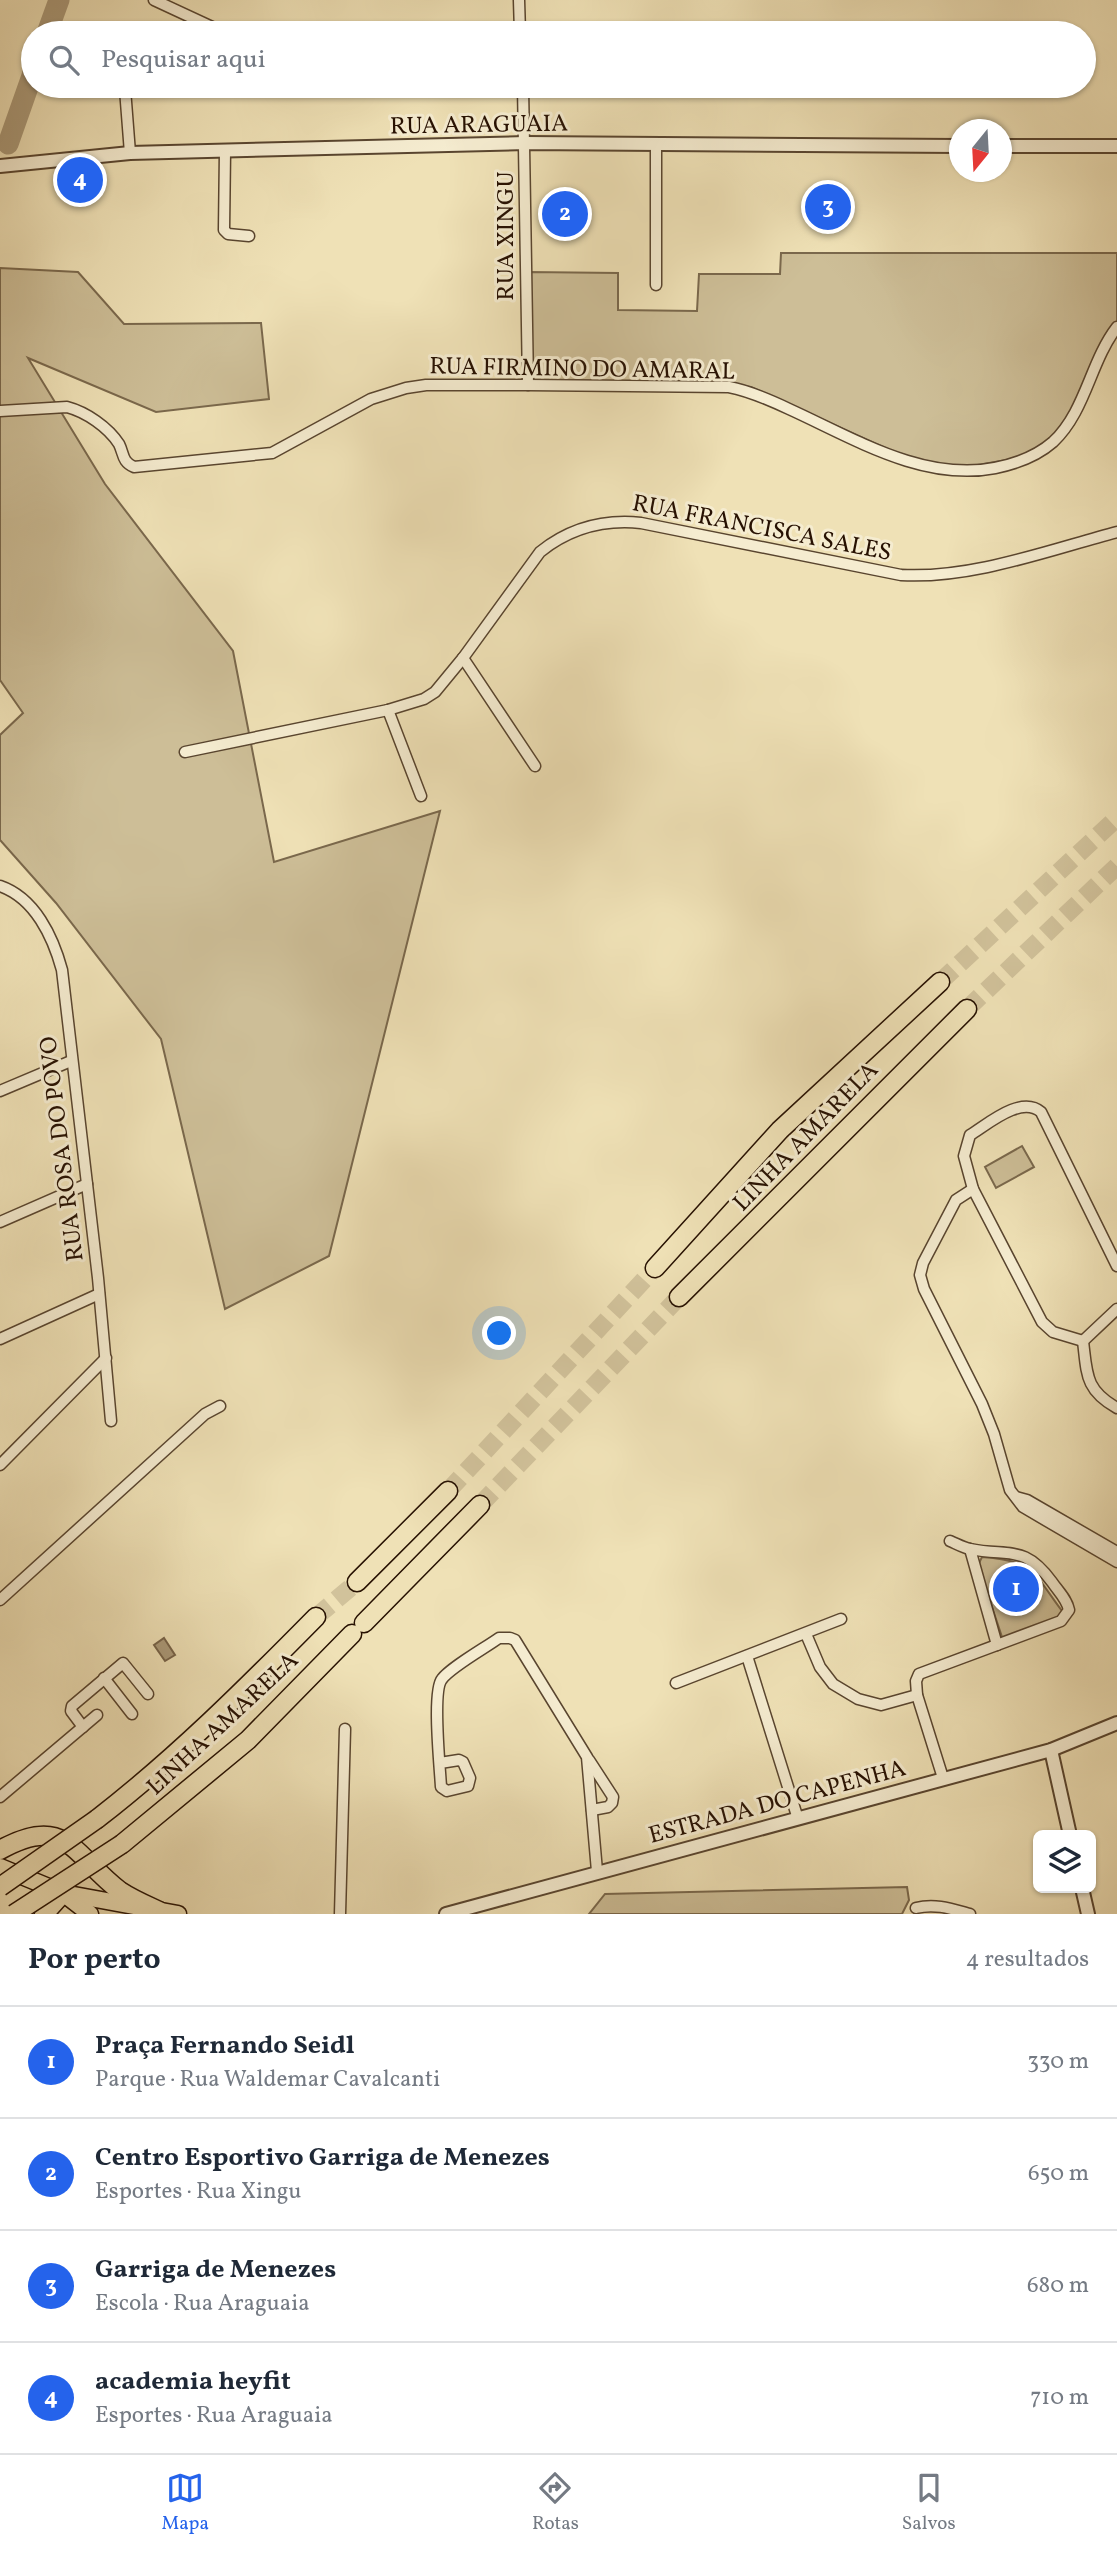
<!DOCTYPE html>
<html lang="pt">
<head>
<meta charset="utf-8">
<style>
	:root { --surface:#fff; --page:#f6f6f7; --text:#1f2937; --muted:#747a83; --line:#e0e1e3; --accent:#2563eb }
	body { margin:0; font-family:Vollkorn,serif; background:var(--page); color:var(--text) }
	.controls { position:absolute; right:21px; bottom:21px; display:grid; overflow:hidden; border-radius:10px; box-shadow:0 2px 5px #0004 }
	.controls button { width:63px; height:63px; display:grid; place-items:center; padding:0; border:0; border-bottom:2px solid var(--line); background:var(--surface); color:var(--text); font:35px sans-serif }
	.compass { position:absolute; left:949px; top:119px; width:63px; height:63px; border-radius:50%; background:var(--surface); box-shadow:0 2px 5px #0004; rotate:198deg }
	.you { position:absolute; left:500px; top:1334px; width:24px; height:24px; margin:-18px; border:5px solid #fff; border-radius:50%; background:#1a73e8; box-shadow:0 0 0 10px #1a73e833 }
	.badge { display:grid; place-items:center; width:46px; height:46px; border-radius:50%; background:var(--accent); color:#fff; font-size:23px; font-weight:700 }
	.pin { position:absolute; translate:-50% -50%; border:4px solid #fff; box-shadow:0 2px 7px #0006 }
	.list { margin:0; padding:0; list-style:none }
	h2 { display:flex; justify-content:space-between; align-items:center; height:91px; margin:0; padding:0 28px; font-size:30px }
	h2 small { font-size:23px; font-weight:400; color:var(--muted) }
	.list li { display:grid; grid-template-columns:46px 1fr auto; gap:21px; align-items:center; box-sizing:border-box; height:112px; padding:0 28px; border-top:2px solid var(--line) }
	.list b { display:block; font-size:26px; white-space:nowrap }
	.list p { margin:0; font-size:23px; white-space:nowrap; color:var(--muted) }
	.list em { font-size:23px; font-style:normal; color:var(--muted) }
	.icon { flex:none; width:38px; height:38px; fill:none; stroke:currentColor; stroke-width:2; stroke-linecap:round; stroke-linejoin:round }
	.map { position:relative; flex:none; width:1117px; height:1914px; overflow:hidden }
	.search { position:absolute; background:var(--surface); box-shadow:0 2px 5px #0004; left:21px; right:21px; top:21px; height:77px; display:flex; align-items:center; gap:18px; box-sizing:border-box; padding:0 24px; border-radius:38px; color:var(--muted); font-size:26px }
	.sheet { height:539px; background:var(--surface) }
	nav { display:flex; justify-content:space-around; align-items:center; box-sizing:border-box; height:98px; border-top:2px solid var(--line); background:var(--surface); font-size:19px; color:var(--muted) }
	nav a { display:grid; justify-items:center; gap:4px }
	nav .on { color:var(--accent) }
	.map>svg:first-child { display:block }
</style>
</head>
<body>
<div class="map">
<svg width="1117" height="1914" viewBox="0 0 1117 1914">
	<rect width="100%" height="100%" fill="#efe1b6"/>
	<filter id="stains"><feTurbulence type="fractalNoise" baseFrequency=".00286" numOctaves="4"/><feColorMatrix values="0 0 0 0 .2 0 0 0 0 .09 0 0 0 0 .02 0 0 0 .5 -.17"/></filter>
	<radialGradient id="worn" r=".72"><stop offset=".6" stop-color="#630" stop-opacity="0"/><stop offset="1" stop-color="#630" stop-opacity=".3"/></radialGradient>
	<!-- green -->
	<g fill="#cdbe97" stroke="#7a684c" stroke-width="2">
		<path d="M781,253H1117V325L1059,435L1024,457L960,468L936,465L892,451L751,387L728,384L531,385L529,272L618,273V310L697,311L699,274H780Z"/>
		<path d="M0,268L78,272L124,324L261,323L269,399L156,412L28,358L105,484L233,651L274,862L440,811L329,1256L225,1309L161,1039L56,903L0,840V735L23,713L0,680Z"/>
		<path d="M1022,1146L1034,1167L996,1188L985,1167Z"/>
		<path d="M982,1557C1035,1561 1032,1571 1062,1611V1616L1007,1638L1002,1637L978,1565Z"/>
		<path d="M907,1887L909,1900L902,1914H589L605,1894Z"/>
	</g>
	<!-- water -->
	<path fill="#ab9a79" stroke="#766349" stroke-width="2" d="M164,1638L175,1655L165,1661L154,1645Z"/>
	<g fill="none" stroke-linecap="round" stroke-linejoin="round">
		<!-- river -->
		<g stroke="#ab9a79" stroke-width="21">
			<path d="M47,33L59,0"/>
			<path d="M8,144L33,73"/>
		</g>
		<!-- motorway-tunnel -->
		<g stroke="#d1c29b" stroke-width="18" stroke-dasharray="18 9" stroke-linecap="butt">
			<path d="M940,982L1117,818"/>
			<path d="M967,1009L1117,866"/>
			<path d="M448,1491L655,1268"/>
			<path d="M480,1505L679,1297"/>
			<path d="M316,1617L357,1582"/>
		</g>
		<!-- minor casing -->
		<g stroke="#59452f" stroke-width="13">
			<g id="minor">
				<path d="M154,0L225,33"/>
				<path d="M519,0L520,33"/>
				<path d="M123,86L125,89L189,86"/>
				<path d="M523,86L528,385"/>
				<path d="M125,89L130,153"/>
				<path d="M225,151L224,230L228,234L249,236"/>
				<path d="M656,285V145"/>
				<path d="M0,411L67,407C86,412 108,427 119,444C124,454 122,462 134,467L272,453L371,399L406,388L426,385H528L729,387C750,391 770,400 789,409C853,438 923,482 995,468C1015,464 1037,456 1053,442C1086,411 1090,362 1117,327"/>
				<path d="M463,658L535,766"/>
				<path d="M388,710L421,796"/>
				<path d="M185,752L388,710L424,699L435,692L463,658L540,552C570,528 603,519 641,523L901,575C972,579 1049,550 1117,532"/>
				<path d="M0,886C35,898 53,937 62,970L98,1278L111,1421"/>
				<path d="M0,1091L71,1061"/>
				<path d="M973,1189L956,1200L923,1263L920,1275L924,1289L982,1404L994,1434L1010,1490L1023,1507L1117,1562"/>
				<path d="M0,1222L87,1184"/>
				<path d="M0,1339L99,1294"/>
				<path d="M1083,1341L1053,1332L1042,1322L973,1189L964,1156L970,1135C988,1124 1021,1095 1041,1112L1117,1266"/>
				<path d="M1083,1341C1087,1374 1085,1390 1117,1408"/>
				<path d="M1083,1341L1117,1309"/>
				<path d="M0,1465L106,1358"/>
				<path d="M1016,1497L1027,1500L1117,1552"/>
				<path d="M970,1549L997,1645"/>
				<path d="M0,1600L205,1414L220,1406"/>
				<path d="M806,1634L820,1667L833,1684L858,1699L881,1705L917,1695"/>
				<path d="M747,1656L798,1819"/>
				<path d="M104,1678L132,1714"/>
				<path d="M676,1683L841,1619"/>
				<path d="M83,1727L71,1711L72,1706L123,1663L148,1694"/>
				<path d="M589,1760L613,1797L612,1803L608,1807L592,1810"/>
				<path d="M440,1763L459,1760L463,1762L470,1778L468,1786L447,1791L441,1787C440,1768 432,1691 442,1679C451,1667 485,1648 499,1638H510L515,1640L587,1757L597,1871"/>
				<path d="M943,1778L917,1695L916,1681L919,1674L1061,1621L1069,1610C1067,1599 1058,1591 1052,1582C1024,1544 1010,1557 970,1549C964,1548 957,1544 950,1541"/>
				<path d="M0,1797L97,1715"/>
				<path d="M916,1908C935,1903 952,1909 970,1914"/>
				<path d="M340,1914L345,1729"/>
			</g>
		</g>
		<!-- tertiary casing -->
		<g stroke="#59452f" stroke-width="16">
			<g id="tertiary">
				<path d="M1002,146H1117"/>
				<path d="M0,166L130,153L525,143L960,146"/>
				<path d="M1051,1750L1070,1835"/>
				<path d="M1082,1888L1088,1914"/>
				<path d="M446,1914L1051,1750L1117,1723"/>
			</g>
		</g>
		<!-- primary casing -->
		<g stroke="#271102" stroke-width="19">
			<g id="primary">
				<path d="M0,1867L63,1893L178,1914"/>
				<path d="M68,1897L90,1914"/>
			</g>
		</g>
		<!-- motorway casing -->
		<g stroke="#271102" stroke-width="21">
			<g id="motorway">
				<path d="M655,1268L780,1130L940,982"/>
				<path d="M679,1297L967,1009"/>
				<path d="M357,1582L448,1491"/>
				<path d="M364,1623L480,1505"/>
				<path d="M97,1819C176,1758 246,1688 316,1617"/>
				<path d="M122,1844L248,1740L352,1634"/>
				<path d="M0,1850C66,1813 73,1855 120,1891C132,1899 146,1905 159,1911"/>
				<path d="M44,1914L63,1893"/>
			</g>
		</g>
		<!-- minor -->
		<use href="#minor" stroke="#f5ecd0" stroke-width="10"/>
		<!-- tertiary -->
		<use href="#tertiary" stroke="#f5ecd0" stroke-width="12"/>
		<!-- primary -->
		<use href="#primary" stroke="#efe1b6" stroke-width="16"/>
		<!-- motorway -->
		<use href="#motorway" stroke="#efe1b6" stroke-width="18"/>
		<!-- motorway-bridge casing -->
		<g stroke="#271102" stroke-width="21" stroke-linecap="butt">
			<g id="motorway-bridge">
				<path d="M0,1887L97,1819"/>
				<path d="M14,1914L122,1844"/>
			</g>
		</g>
		<!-- motorway-bridge -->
		<use href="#motorway-bridge" stroke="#efe1b6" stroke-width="18"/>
	</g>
	<g text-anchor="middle" stroke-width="6" stroke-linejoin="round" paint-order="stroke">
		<!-- street labels -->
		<g font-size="24" fill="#271102" stroke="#f5ecd0">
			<text transform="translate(479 124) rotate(-1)" y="8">RUA ARAGUAIA</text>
			<text transform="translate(505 236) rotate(-90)" y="8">RUA XINGU</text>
			<text transform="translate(582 368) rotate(1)" y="8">RUA FIRMINO DO AMARAL</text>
			<text transform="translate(762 527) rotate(11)" y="8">RUA FRANCISCA SALES</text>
			<text transform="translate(805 1136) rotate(-46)" y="8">LINHA AMARELA</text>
			<text transform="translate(61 1149) rotate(-97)" y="8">RUA ROSA DO POVO</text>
			<text transform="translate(222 1723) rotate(-43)" y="8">LINHA AMARELA</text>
			<text transform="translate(777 1801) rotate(-15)" y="8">ESTRADA DO CAPENHA</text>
		</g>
	</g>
	<rect width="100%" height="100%" filter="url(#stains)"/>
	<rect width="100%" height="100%" fill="url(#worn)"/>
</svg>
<div class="controls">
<button><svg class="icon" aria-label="layers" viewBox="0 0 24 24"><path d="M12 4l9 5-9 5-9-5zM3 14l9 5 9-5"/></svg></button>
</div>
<svg class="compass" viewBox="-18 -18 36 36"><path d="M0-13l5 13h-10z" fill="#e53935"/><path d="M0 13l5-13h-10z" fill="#747a83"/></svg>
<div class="you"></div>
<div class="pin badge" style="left:1016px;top:1589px">1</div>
<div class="pin badge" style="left:565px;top:214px">2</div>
<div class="pin badge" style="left:828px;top:207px">3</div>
<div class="pin badge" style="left:80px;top:180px">4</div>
<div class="search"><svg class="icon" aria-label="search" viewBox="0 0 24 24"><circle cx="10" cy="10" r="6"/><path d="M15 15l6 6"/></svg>Pesquisar aqui</div>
</div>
<section class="sheet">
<h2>Por perto<small>4 resultados</small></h2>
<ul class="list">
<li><span class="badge">1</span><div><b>Praça Fernando Seidl</b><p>Parque · Rua Waldemar Cavalcanti</p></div><em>330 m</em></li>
<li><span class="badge">2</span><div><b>Centro Esportivo Garriga de Menezes</b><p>Esportes · Rua Xingu</p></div><em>650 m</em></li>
<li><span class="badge">3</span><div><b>Garriga de Menezes</b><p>Escola · Rua Araguaia</p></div><em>680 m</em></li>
<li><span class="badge">4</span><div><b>academia heyfit</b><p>Esportes · Rua Araguaia</p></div><em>710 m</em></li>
</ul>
</section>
<nav>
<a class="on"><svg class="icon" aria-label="map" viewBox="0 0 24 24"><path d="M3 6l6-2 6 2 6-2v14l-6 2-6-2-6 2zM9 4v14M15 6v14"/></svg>Mapa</a>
<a><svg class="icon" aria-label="directions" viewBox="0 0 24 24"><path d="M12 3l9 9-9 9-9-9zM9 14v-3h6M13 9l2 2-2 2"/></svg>Rotas</a>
<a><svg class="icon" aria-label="saved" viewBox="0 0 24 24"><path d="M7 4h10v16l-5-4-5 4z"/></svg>Salvos</a>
</nav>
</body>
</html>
